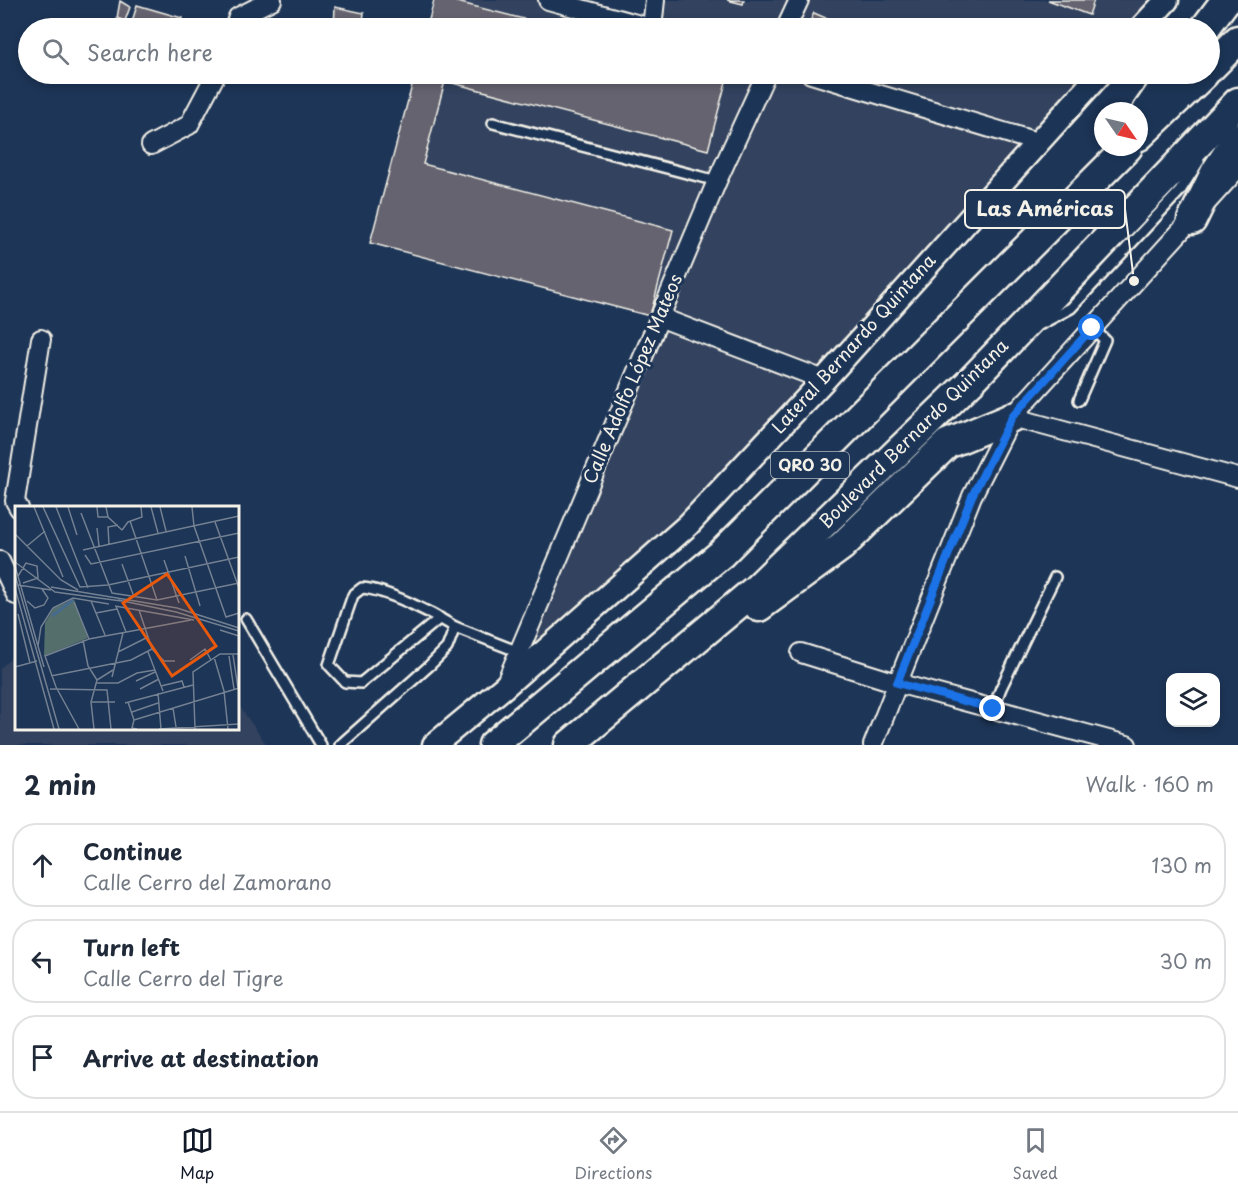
<!DOCTYPE html>
<html lang="en">
<head>
<meta charset="utf-8">
<style>
	:root { --surface:#fff; --page:#f2f2f3; --text:#1f2937; --muted:#747a83; --line:#e0e1e3; --accent:#111827 }
	body { margin:0; font-family:"Playpen Sans",sans-serif; background:var(--page); color:var(--text) }
	.controls { position:absolute; right:18px; bottom:18px; display:grid; overflow:hidden; border-radius:12px; box-shadow:0 3px 9px #0003 }
	.controls button { width:54px; height:54px; display:grid; place-items:center; padding:0; border:0; border-bottom:2px solid var(--line); background:var(--surface); color:var(--text); font:30px sans-serif }
	.compass { position:absolute; left:1094px; top:102px; width:54px; height:54px; border-radius:50%; background:var(--surface); box-shadow:0 3px 9px #0003; rotate:124deg }
	.stop { position:absolute; width:18px; height:18px; margin:-14px; border:4px solid #1a73e8; border-radius:50%; background:#fff }
	.stop.end { background:#1a73e8; border-color:#fff; box-shadow:0 2px 6px #0008 }
	.list { margin:0; padding:0; list-style:none }
	h2 { display:flex; justify-content:space-between; align-items:center; height:78px; margin:0; padding:0 24px; font-size:26px }
	h2 small { font-size:20px; font-weight:400; color:var(--muted) }
	.list li { display:grid; grid-template-columns:39px 1fr auto; gap:18px; align-items:center; box-sizing:border-box; height:84px; margin:0 12px 12px; padding:0 12px; border:2px solid var(--line); border-radius:24px }
	.list b { display:block; font-size:22px; white-space:nowrap }
	.list p { margin:0; font-size:20px; white-space:nowrap; color:var(--muted) }
	.list em { font-size:20px; font-style:normal; color:var(--muted) }
	.icon { flex:none; width:33px; height:33px; fill:none; stroke:currentColor; stroke-width:2; stroke-linecap:round; stroke-linejoin:round }
	.map { position:relative; flex:none; width:1238px; height:745px; overflow:hidden }
	.search { position:absolute; background:var(--surface); box-shadow:0 3px 9px #0003; left:18px; right:18px; top:18px; height:66px; display:flex; align-items:center; gap:15px; box-sizing:border-box; padding:0 21px; border-radius:33px; color:var(--muted); font-size:22px }
	.sheet { height:366px; background:var(--surface) }
	nav { display:flex; justify-content:space-around; align-items:center; box-sizing:border-box; height:84px; border-top:2px solid var(--line); background:var(--surface); font-size:16px; color:var(--muted) }
	nav a { display:grid; justify-items:center; gap:3px }
	nav .on { color:var(--accent) }
	.map>svg:first-child { display:block }
</style>
</head>
<body>
<div class="map">
<svg width="1238" height="745" viewBox="0 0 1238 745">
	<rect width="100%" height="100%" fill="#1d3557"/>
	<filter id="ink" filterUnits="userSpaceOnUse"><feTurbulence type="fractalNoise" baseFrequency=".0167" numOctaves="2"/><feDisplacementMap in="SourceGraphic" scale="12" xChannelSelector="R" yChannelSelector="G"/><feConvolveMatrix kernelMatrix="1 2 1 2 8 2 1 2 1" color-interpolation-filters="sRGB"/></filter>
	<g filter="url(#ink)">
		<!-- built -->
		<g fill="#33435e">
			<path d="M438,0H548L651,28H436Z"/>
			<path d="M655,0H1167L1141,28H651Z"/>
			<path d="M432,74H1100L824,380L504,687L659,317L424,221L370,243Z"/>
			<path d="M16,654V728H237V703L267,745H0V668Z"/>
		</g>
		<!-- building -->
		<g fill="#65646f" stroke="#f4f1e8" stroke-width="1.5">
			<path d="M434,0H449L559,28H427Z"/>
			<path d="M727,0H744L743,4Z"/>
			<path d="M1048,0H1094L1089,15Z"/>
			<path d="M120,1L130,7L125,21L117,18Z"/>
			<path d="M137,5L182,18L179,28H149L132,22Z"/>
			<path d="M335,7L364,13L362,28H334Z"/>
			<path d="M814,13L849,28H807Z"/>
			<path d="M415,74H728L708,150L445,81L423,164L673,230L650,316L370,243Z"/>
		</g>
		<g fill="none" stroke-linecap="round" stroke-linejoin="round">
			<!-- service casing -->
			<g stroke="#f4f1e8" stroke-width="14">
				<g id="service">
					<path d="M493,123L717,181"/>
					<path d="M1041,324L1071,308L1180,191L1199,161"/>
					<path d="M1079,400L1105,340L1092,328"/>
					<path d="M246,619L321,745"/>
					<path d="M455,627L519,652"/>
					<path d="M993,709L1001,688L1055,577"/>
					<path d="M340,745L429,666L447,648L455,627C432,613 388,590 362,588L353,595L329,665L345,682L361,683L440,618"/>
				</g>
			</g>
			<!-- minor casing -->
			<g stroke="#f4f1e8" stroke-width="22">
				<g id="minor">
					<path d="M548,0L651,28"/>
					<path d="M234,28L238,17L272,0"/>
					<path d="M652,28L655,0"/>
					<path d="M786,28L799,0"/>
					<path d="M811,74L1037,142"/>
					<path d="M151,145L189,125L216,74"/>
					<path d="M659,317L824,380"/>
					<path d="M1012,417L1238,478"/>
					<path d="M19,508L15,501L41,339"/>
					<path d="M0,561L16,595"/>
					<path d="M801,653L897,683L1127,745"/>
					<path d="M505,685L717,181L766,74"/>
					<path d="M873,745L972,496L1012,417L1238,168"/>
				</g>
			</g>
			<!-- tertiary casing -->
			<g stroke="#f4f1e8" stroke-width="27">
				<g id="tertiary">
					<path d="M1141,28L1167,0"/>
					<path d="M434,745L504,687L688,525L824,380L1100,74"/>
				</g>
			</g>
			<!-- primary casing -->
			<g stroke="#f4f1e8" stroke-width="33">
				<g id="primary">
					<path d="M1205,28L1226,0"/>
					<path d="M1210,68L1238,40"/>
					<path d="M1147,111L1173,74"/>
					<path d="M1139,136L1204,74"/>
					<path d="M1192,220L1216,171L1238,138"/>
					<path d="M759,607L842,546L947,444L1012,417"/>
					<path d="M493,745L721,554L1128,147"/>
					<path d="M569,745L755,590L970,382L1238,102"/>
				</g>
			</g>
			<!-- service -->
			<use href="#service" stroke="#1d3557" stroke-width="9"/>
			<!-- minor -->
			<use href="#minor" stroke="#1d3557" stroke-width="18"/>
			<!-- tertiary -->
			<use href="#tertiary" stroke="#1d3557" stroke-width="22"/>
			<!-- primary -->
			<use href="#primary" stroke="#1d3557" stroke-width="28"/>
		</g>
	</g>
	<g fill="none" stroke-linecap="round" stroke-linejoin="round" filter="url(#ink)">
		<!-- route -->
		<path stroke="#1a73e8" stroke-width="8" d="M993,709L897,683L972,496L1012,417L1092,328"/>
	</g>
	<g text-anchor="middle" stroke-width="6" stroke-linejoin="round" paint-order="stroke">
		<!-- shield labels -->
		<rect fill="#1d3557" stroke="#b4b9bc" stroke-width="1.5" x="771" y="452" width="78" height="26" rx="4.5"/>
		<g font-size="16" font-weight="bold" fill="#f4f1e8">
			<text x="810" y="471">QRO 30</text>
		</g>
		<!-- street labels -->
		<g font-size="18" fill="#f4f1e8" stroke="#1d3557">
			<text transform="translate(854 344) rotate(-48)" y="6">Lateral Bernardo Quintana</text>
			<text transform="translate(633 379) rotate(-67)" y="6">Calle Adolfo López Mateos</text>
			<text transform="translate(914 434) rotate(-45)" y="6">Boulevard Bernardo Quintana</text>
		</g>
	</g>
	<!-- overview -->
	<g transform="translate(15 506)">
		<rect width="224" height="224" fill="#1d3557"/>
		<path d="M59,93L73,132L29,150L30,117L39,102Z" fill="#536e6b"/>
		<path fill="none" stroke="#476b8e" stroke-width="3" d="M37,110L58,94"/>
		<path fill="none" stroke="#738091" stroke-width="1.5" d="M19,1L48,71M28,1L65,81L93,79L224,51M41,1L73,82M53,1L62,29M82,1L83,11H93M91,1L93,11L107,24M136,1L143,27M145,1L151,25M177,1L179,20L211,111L224,107M66,7L97,87L142,94L224,77M115,15L142,94M200,16L224,82M82,22L84,40M107,24L113,16L127,11L126,1M0,28L46,74L63,84M94,38L93,21L103,19M12,40L30,25M68,44L224,10M70,49L76,58L224,27M170,50L185,100M149,54L164,97M0,56L40,86L106,95M107,58L119,91M0,60L29,161M0,69L44,223M3,70L11,57L22,60L23,72L8,77M3,79L36,84M36,81L162,102L224,122M0,82L39,223M103,94L161,106L224,125M12,95L20,102L29,99L33,92L27,83M76,95L90,129M59,96L74,133M100,100L179,114M101,100L111,126M38,102L58,92L94,98M124,104L137,143M81,107L102,103M3,108L15,157M205,124L224,130M68,134L73,160L82,174M23,140L26,121L38,102M137,143L149,155H160M103,146L133,131M133,146L148,185M218,149L223,182M214,150L219,183M199,151L209,185L213,223M175,154L190,143L196,154M0,161L22,155M36,170L116,154L137,143M97,171L108,127M82,174L98,164M121,175L140,166M81,177H103L122,167L140,164M146,180L167,175L169,181M35,183L92,184L96,223M125,183L144,173M143,187L146,223M76,196H100M113,196L119,214L117,222L122,223M110,197L178,179M158,202L161,221M117,206L143,197M119,214L224,182M64,223L41,181L30,150L74,133L176,114M79,223L76,196L82,174M144,223L224,218M180,223L178,166L205,148H224"/>
		<path fill="#e8590c" fill-opacity="0.15" stroke="#e8590c" stroke-width="3" d="M152,68L201,140L157,170L108,97Z"/>
		<rect width="224" height="224" fill="none" stroke="#f4f1e8" stroke-width="3"/>
	</g>
	<!-- callouts -->
	<path fill="none" stroke="#f4f1e8" stroke-width="2" d="M1134 281L1125 209"/>
	<circle fill="#f4f1e8" stroke="#1d3557" stroke-width="2" cx="1134" cy="281" r="6"/>
	<rect fill="#1d3557" stroke="#f4f1e8" stroke-width="2" x="965" y="190" width="160" height="38" rx="6"/>
	<g font-size="20" text-anchor="middle" font-weight="bold" fill="#f4f1e8">
		<text x="1045" y="216">Las Américas</text>
	</g>
</svg>
<div class="controls">
<button><svg class="icon" aria-label="layers" viewBox="0 0 24 24"><path d="M12 4l9 5-9 5-9-5zM3 14l9 5 9-5"/></svg></button>
</div>
<svg class="compass" viewBox="-18 -18 36 36"><path d="M0-13l5 13h-10z" fill="#e53935"/><path d="M0 13l5-13h-10z" fill="#747a83"/></svg>
<div class="stop" style="left:1092px;top:328px"></div>
<div class="stop end" style="left:993px;top:709px"></div>
<div class="search"><svg class="icon" aria-label="search" viewBox="0 0 24 24"><circle cx="10" cy="10" r="6"/><path d="M15 15l6 6"/></svg>Search here</div>
</div>
<section class="sheet">
<h2>2 min<small>Walk · 160 m</small></h2>
<ul class="list">
<li><svg class="icon" aria-label="ahead" viewBox="0 0 24 24"><path d="M12 20V5M6 11l6-6 6 6"/></svg><div><b>Continue</b><p>Calle Cerro del Zamorano</p></div><em>130 m</em></li>
<li><svg class="icon" aria-label="left" viewBox="0 0 24 24"><path d="M17 20v-9H6M10 6l-5 5 5 5"/></svg><div><b>Turn left</b><p>Calle Cerro del Tigre</p></div><em>30 m</em></li>
<li><svg class="icon" aria-label="arrive" viewBox="0 0 24 24"><path d="M6 21V4h12l-3 4 3 4H6"/></svg><div><b>Arrive at destination</b></div></li>
</ul>
</section>
<nav>
<a class="on"><svg class="icon" aria-label="map" viewBox="0 0 24 24"><path d="M3 6l6-2 6 2 6-2v14l-6 2-6-2-6 2zM9 4v14M15 6v14"/></svg>Map</a>
<a><svg class="icon" aria-label="directions" viewBox="0 0 24 24"><path d="M12 3l9 9-9 9-9-9zM9 14v-3h6M13 9l2 2-2 2"/></svg>Directions</a>
<a><svg class="icon" aria-label="saved" viewBox="0 0 24 24"><path d="M7 4h10v16l-5-4-5 4z"/></svg>Saved</a>
</nav>
</body>
</html>
